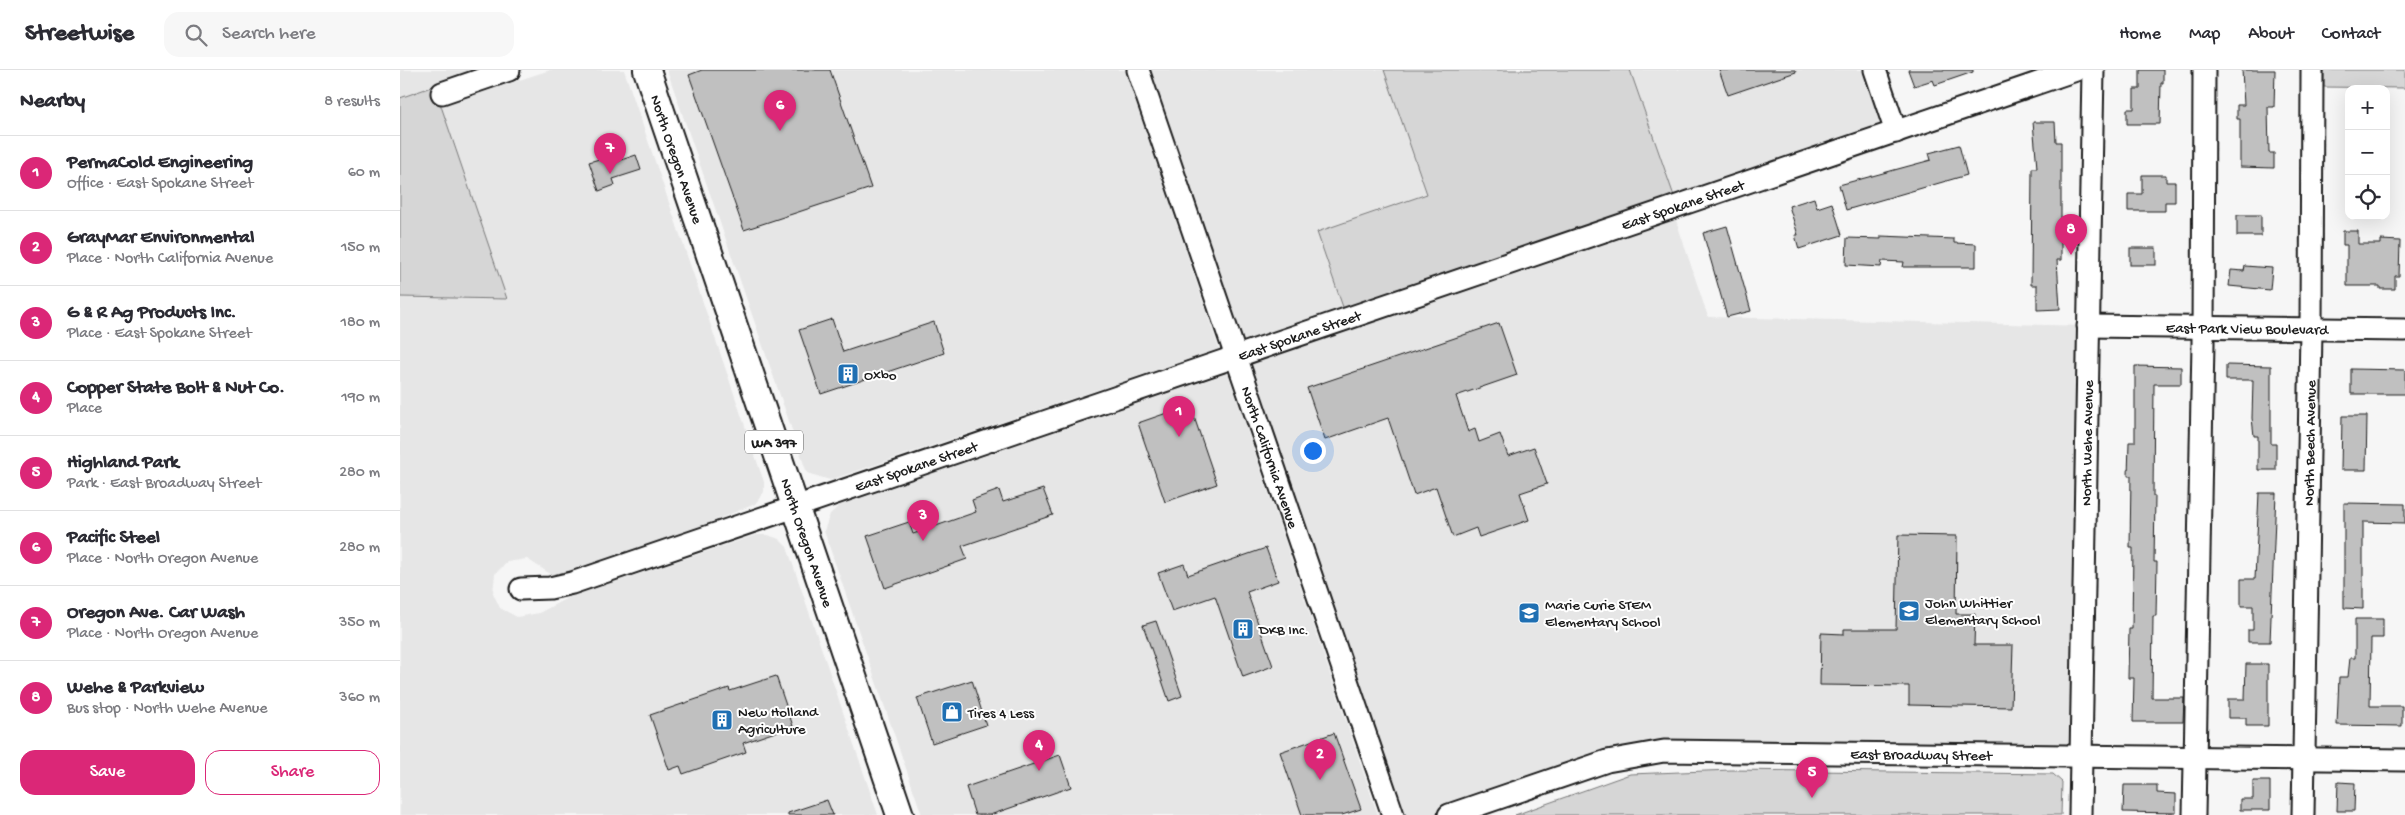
<!DOCTYPE html>
<html lang="en">
<head>
<meta charset="utf-8">
<style>
	:root { --surface:#fff; --page:#f7f7f7; --text:#2b2b33; --muted:#7c7c81; --line:#e1e1e2; --accent:#db2777 }
	body { margin:0; font-family:"Gochi Hand",sans-serif; background:var(--page); color:var(--text) }
	.controls { position:absolute; right:15px; top:15px; display:grid; overflow:hidden; border-radius:10px; box-shadow:0 5px 20px #0002 }
	.controls button { width:45px; height:45px; display:grid; place-items:center; padding:0; border:0; border-bottom:1px solid var(--line); background:var(--surface); color:var(--text); font:25px sans-serif }
	.you { position:absolute; left:912px; top:380px; width:18px; height:18px; margin:-12px; border:4px solid #fff; border-radius:50%; background:#1a73e8; box-shadow:0 0 0 8px #1a73e833 }
	.badge { display:grid; place-items:center; width:32px; height:32px; border-radius:50%; background:var(--accent); color:#fff; font-size:16px; font-weight:700 }
	.pin { position:absolute; translate:-50% -41px; filter:drop-shadow(0 1px 2px #0008) }
	.pin::after { content:''; position:absolute; top:26px; width:18px; height:15px; background:inherit; clip-path:polygon(0 0,100% 0,50% 100%) }
	.list { margin:0; padding:0; list-style:none }
	h2 { display:flex; justify-content:space-between; align-items:center; height:65px; margin:0; padding:0 20px; font-size:21px }
	h2 small { font-size:16px; font-weight:400; color:var(--muted) }
	.list li { display:grid; grid-template-columns:32px 1fr auto; gap:15px; align-items:center; box-sizing:border-box; height:75px; padding:0 20px; border-top:1px solid var(--line) }
	.list b { display:block; font-size:19px; white-space:nowrap }
	.list p { margin:0; font-size:16px; white-space:nowrap; color:var(--muted) }
	.list em { font-size:16px; font-style:normal; color:var(--muted) }
	.actions { display:flex; gap:10px; padding:15px 20px }
	.actions a { flex:1; padding:11px 0; border:1px solid var(--accent); border-radius:15px; text-align:center; font-size:18px; color:var(--accent) }
	.actions .main { background:var(--accent); color:#fff }
	.icon { flex:none; width:28px; height:28px; fill:none; stroke:currentColor; stroke-width:2; stroke-linecap:round; stroke-linejoin:round }
	.map { position:relative; flex:none; width:2005px; height:745px; overflow:hidden }
	header { display:flex; align-items:center; gap:30px; box-sizing:border-box; height:70px; padding:0 25px; background:var(--surface); border-bottom:1px solid var(--line) }
	header strong { font-size:24px }
	nav { display:flex; gap:28px; margin-inline-start:auto; font-size:18px }
	.search { width:350px; height:45px; background:var(--page); display:flex; align-items:center; gap:12px; box-sizing:border-box; padding:0 18px; border-radius:15px; color:var(--muted); font-size:19px }
	main { display:flex }
	aside { flex:1; background:var(--surface) }
	.map>svg:first-child { display:block }
</style>
</head>
<body>
<header>
<strong>Streetwise</strong>
<div class="search"><svg class="icon" aria-label="search" viewBox="0 0 24 24"><circle cx="10" cy="10" r="6"/><path d="M15 15l6 6"/></svg>Search here</div>
<nav><a>Home</a><a>Map</a><a>About</a><a>Contact</a></nav>
</header>
<main>
<aside>
<h2>Nearby<small>8 results</small></h2>
<ul class="list">
<li><span class="badge">1</span><div><b>PermaCold Engineering</b><p>Office · East Spokane Street</p></div><em>60 m</em></li>
<li><span class="badge">2</span><div><b>GrayMar Environmental</b><p>Place · North California Avenue</p></div><em>150 m</em></li>
<li><span class="badge">3</span><div><b>G &amp; R Ag Products Inc.</b><p>Place · East Spokane Street</p></div><em>180 m</em></li>
<li><span class="badge">4</span><div><b>Copper State Bolt &amp; Nut Co.</b><p>Place</p></div><em>190 m</em></li>
<li><span class="badge">5</span><div><b>Highland Park</b><p>Park · East Broadway Street</p></div><em>280 m</em></li>
<li><span class="badge">6</span><div><b>Pacific Steel</b><p>Place · North Oregon Avenue</p></div><em>280 m</em></li>
<li><span class="badge">7</span><div><b>Oregon Ave. Car Wash</b><p>Place · North Oregon Avenue</p></div><em>350 m</em></li>
<li><span class="badge">8</span><div><b>Wehe &amp; Parkview</b><p>Bus stop · North Wehe Avenue</p></div><em>360 m</em></li>
</ul>
<div class="actions"><a class="main">Save</a><a>Share</a></div>
</aside>
<div class="map">
<svg width="2005" height="745" viewBox="0 0 2005 745">
	<rect width="100%" height="100%" fill="#f6f6f6"/>
	<filter id="ink" filterUnits="userSpaceOnUse"><feTurbulence type="fractalNoise" baseFrequency=".02" numOctaves="2"/><feDisplacementMap in="SourceGraphic" scale="10" xChannelSelector="R" yChannelSelector="G"/><feConvolveMatrix kernelMatrix="1 2 1 2 8 2 1 2 1" color-interpolation-filters="sRGB"/></filter>
	<g filter="url(#ink)">
		<!-- built -->
		<g fill="#e6e6e6">
			<path d="M0,0H79L0,28Z"/>
			<path d="M150,0H224L364,412V422L355,434L286,462L163,504L152,505L127,489L107,492L95,504L93,523L100,538L117,547L139,543L169,527L356,465H368L379,469L387,477L478,745H0V227L106,229L41,36Z"/>
			<path d="M267,0H725L819,279L430,410L407,403Z"/>
			<path d="M750,0H984L1027,124L917,162L944,240L841,275Z"/>
			<path d="M1230,0H1462L1480,55L1274,126Z"/>
			<path d="M1272,138L1308,247L1688,256L1681,686L1264,681L1049,745H993L836,287Z"/>
			<path d="M828,303L978,745H522L424,461L430,444L440,435Z"/>
		</g>
		<!-- green -->
		<g fill="#d6d6d6" stroke="#797979">
			<path d="M984,0H1230L1274,126L944,240L917,162L1027,124Z"/>
			<path d="M1924,0H2005V18L1924,17Z"/>
			<path d="M34,16L41,36L107,229L0,227V28Z"/>
			<path d="M1331,700L1653,704L1662,712L1661,745H1115L1230,704Z"/>
		</g>
		<!-- building -->
		<g fill="#c0c0c0" stroke="#1c1c1c">
			<path d="M302,0H430L471,118L344,160L289,5Z"/>
			<path d="M1319,0H1395L1396,2L1328,25Z"/>
			<path d="M1508,0H1573V2L1535,15L1533,10L1514,16Z"/>
			<path d="M1740,0H1763V13H1761L1760,54H1727V39H1734V19H1740Z"/>
			<path d="M1842,0H1875L1874,37H1868L1869,83H1874V98L1840,97V49H1837V35H1844Z"/>
			<path d="M1633,52H1655L1656,72H1661V190H1657L1660,239L1637,240V215H1631L1632,98H1637Z"/>
			<path d="M1559,75L1567,105L1446,140L1439,115L1531,90L1529,83Z"/>
			<path d="M236,85L241,100L213,109L215,115L199,121L189,92L206,87L209,94Z"/>
			<path d="M1742,105H1766V112H1775V132H1765V141H1728V124H1742Z"/>
			<path d="M1414,128L1417,138L1432,133L1442,165L1399,179L1395,165H1398L1389,136Z"/>
			<rect x="1837" y="145" width="24" height="21"/>
			<path d="M1327,156L1351,241L1327,247L1303,163Z"/>
			<path d="M1943,161H1958V174H1981V170L2000,171L1999,206H1995V219H1980V216H1947V175H1943Z"/>
			<path d="M1481,166L1554,169V173L1576,174V197H1503L1504,192L1482,191L1481,197L1446,195L1447,168L1481,169Z"/>
			<rect x="1730" y="178" width="26" height="17"/>
			<path d="M1845,196L1872,198L1870,220L1829,216L1831,200L1844,201Z"/>
			<path d="M432,249L443,282L534,252L544,283L421,324L399,260Z"/>
			<path d="M1099,253L1117,305L1056,326L1068,362L1075,359L1079,372L1100,364L1108,386L1134,377L1147,414L1120,423L1129,450L1079,467L1076,458L1053,467L1036,417L1014,425L988,348L925,370L907,318Z"/>
			<path d="M1826,295L1871,296V374H1876V400H1858V366H1854L1852,348L1853,310H1826Z"/>
			<path d="M1735,296L1781,297V314H1754L1753,426H1755L1754,492H1757L1756,546H1753L1752,628H1784L1783,652H1733L1734,608H1728L1729,559H1732L1733,478H1730L1731,406H1728L1729,372H1735Z"/>
			<path d="M1951,299L2005,300V324H1951Z"/>
			<path d="M790,335L817,414L765,432L738,353Z"/>
			<path d="M1942,346H1967L1966,400H1941Z"/>
			<path d="M643,419L653,445L562,476L567,489L485,518L467,466L509,452L513,464L576,442L572,430L599,420L603,432Z"/>
			<path d="M1859,423H1876L1870,572H1848V560H1853V536H1841V509H1855Z"/>
			<path d="M1944,433L2005,434V453L1963,452V539L1944,538Z"/>
			<path d="M1498,465L1557,466L1556,544H1575L1574,575H1613L1611,637L1509,635V616L1420,615L1421,563L1444,564V559H1496Z"/>
			<path d="M866,478L878,511L847,522L873,596L843,607L815,526L772,541L758,503L784,494L788,505Z"/>
			<path d="M1955,549H1983V568H1971L1970,636H2002V656L1937,655L1939,607H1948L1950,588H1955Z"/>
			<path d="M756,551L782,626L769,631L743,555Z"/>
			<path d="M1846,594H1868V656H1846V648H1828V629H1845Z"/>
			<path d="M376,606L393,656L343,673L346,682L283,704L280,696L269,700L250,645L329,618L330,621Z"/>
			<path d="M572,610L586,655L532,673L517,628Z"/>
			<path d="M934,663L961,739L942,745H902L880,682Z"/>
			<path d="M660,685L671,717L590,745H575L566,717Z"/>
			<path d="M1853,711H1870V740H1840V729H1853Z"/>
			<path d="M1938,712L1955,713L1954,741H1937Z"/>
			<path d="M1724,715H1757V723L1776,724V743L1723,742Z"/>
			<path d="M427,730L433,745H388V743Z"/>
		</g>
		<g fill="none" stroke-linecap="round" stroke-linejoin="round">
			<!-- minor casing -->
			<g stroke="#1c1c1c" stroke-width="25">
				<g id="minor">
					<path id="s1" d="M738,0L993,745"/>
					<path d="M1475,0L1496,62"/>
					<path d="M42,23L109,0"/>
					<path id="s2" d="M1688,256L2005,260"/>
					<path id="s3" d="M121,519L150,518L172,513L1676,0"/>
					<path id="s4" d="M1049,745L1207,691L1264,681L2005,690"/>
					<path id="s5" d="M1680,745L1693,0"/>
					<path d="M1794,745L1803,273L1804,0"/>
					<path id="s6" d="M1903,745L1911,259L1912,0"/>
				</g>
			</g>
			<!-- major casing -->
			<g stroke="#1c1c1c" stroke-width="30">
				<g id="major">
					<path id="s7" d="M247,0L500,745"/>
				</g>
			</g>
			<!-- minor -->
			<use href="#minor" stroke="#fff" stroke-width="21"/>
			<!-- major -->
			<use href="#major" stroke="#fff" stroke-width="26"/>
		</g>
	</g>
	<!-- icons -->
	<defs>
		<g id="building-square" transform="scale(1.125)"><rect x="-9" y="-9" width="18" height="18" rx="4" fill="#1f6fb2" stroke="#fff"/><path d="M-4-6H4V6H1V3H-1V6H-4ZM-2.5-4.3h1.7v1.8h-1.7ZM.8-4.3h1.7v1.8H.8ZM-2.5-1h1.7V.8h-1.7ZM.8-1h1.7V.8H.8Z" fill="#fff"/></g>
		<g id="school-square" transform="scale(1.125)"><rect x="-9" y="-9" width="18" height="18" rx="4" fill="#1f6fb2" stroke="#fff"/><path d="M0-5L7-2L0 1L-7-2ZM-4 1L0 2.5L4 1V4Q0 6-4 4Z" fill="#fff"/></g>
		<g id="shop-square" transform="scale(1.125)"><rect x="-9" y="-9" width="18" height="18" rx="4" fill="#1f6fb2" stroke="#fff"/><path d="M-5-2.5h2.3a2.7 3.5 0 0 1 5.4 0H5L5.5 6h-11ZM-1.5-2.5h3a1.5 2.3 0 0 0-3 0Z" fill="#fff"/></g>
	</defs>
	<g fill-rule="evenodd">
		<use href="#building-square" x="448" y="304"/>
		<use href="#school-square" x="1509" y="541"/>
		<use href="#school-square" x="1129" y="543"/>
		<use href="#building-square" x="843" y="559"/>
		<use href="#shop-square" x="552" y="642"/>
		<use href="#building-square" x="322" y="650"/>
	</g>
	<g text-anchor="middle" stroke-width="4" stroke-linejoin="round" paint-order="stroke">
		<!-- shield labels -->
		<rect fill="#fff" stroke="#606060" stroke-width="1" x="345" y="360.5" width="58" height="23" rx="4"/>
		<g font-size="14" font-weight="bold" fill="#1c1c1c">
			<text x="374" y="377">WA 397</text>
		</g>
		<!-- street labels -->
		<g font-size="15" fill="#1c1c1c" stroke="#fff">
			<text dy="5" stroke="none"><textPath href="#s7" startOffset="94">North Oregon Avenue</textPath></text>
			<text dy="5" stroke="none"><textPath href="#s3" startOffset="1225">East Spokane Street</textPath></text>
			<text dy="5" stroke="none"><textPath href="#s2" startOffset="159">East Park View Boulevard</textPath></text>
			<text dy="5" stroke="none"><textPath href="#s3" startOffset="820">East Spokane Street</textPath></text>
			<text dy="5" stroke="none"><textPath href="#s5" startOffset="372">North Wehe Avenue</textPath></text>
			<text dy="5" stroke="none"><textPath href="#s6" startOffset="372">North Beech Avenue</textPath></text>
			<text dy="5" stroke="none"><textPath href="#s1" startOffset="409">North California Avenue</textPath></text>
			<text dy="5" stroke="none"><textPath href="#s3" startOffset="415">East Spokane Street</textPath></text>
			<text dy="5" stroke="none"><textPath href="#s7" startOffset="499">North Oregon Avenue</textPath></text>
			<text dy="5" stroke="none"><textPath href="#s4" startOffset="482">East Broadway Street</textPath></text>
		</g>
		<!-- poi labels -->
		<g font-size="15" fill="#1c1c1c" stroke="#fff" text-anchor="start">
			<text x="464" y="309">Oxbo</text>
			<text x="1525" y="537">John Whittier<tspan x="1525" dy="17">Elementary School</tspan></text>
			<text x="1145" y="539">Marie Curie STEM<tspan x="1145" dy="17">Elementary School</tspan></text>
			<text x="859" y="564">DKB Inc.</text>
			<text x="338" y="646">New Holland<tspan x="338" dy="17">Agriculture</tspan></text>
			<text x="568" y="647">Tires 4 Less</text>
		</g>
	</g>
</svg>
<div class="controls">
<button>+</button>
<button>−</button>
<button><svg class="icon" aria-label="locate" viewBox="0 0 24 24"><circle cx="12" cy="12" r="6"/><path d="M12 2v4M12 18v4M2 12h4M18 12h4"/></svg></button>
</div>
<div class="you"></div>
<div class="pin badge" style="left:779px;top:367px">1</div>
<div class="pin badge" style="left:920px;top:710px">2</div>
<div class="pin badge" style="left:523px;top:471px">3</div>
<div class="pin badge" style="left:639px;top:701px">4</div>
<div class="pin badge" style="left:1412px;top:728px">5</div>
<div class="pin badge" style="left:380px;top:61px">6</div>
<div class="pin badge" style="left:210px;top:104px">7</div>
<div class="pin badge" style="left:1671px;top:185px">8</div>
</div>
</main>
</body>
</html>
